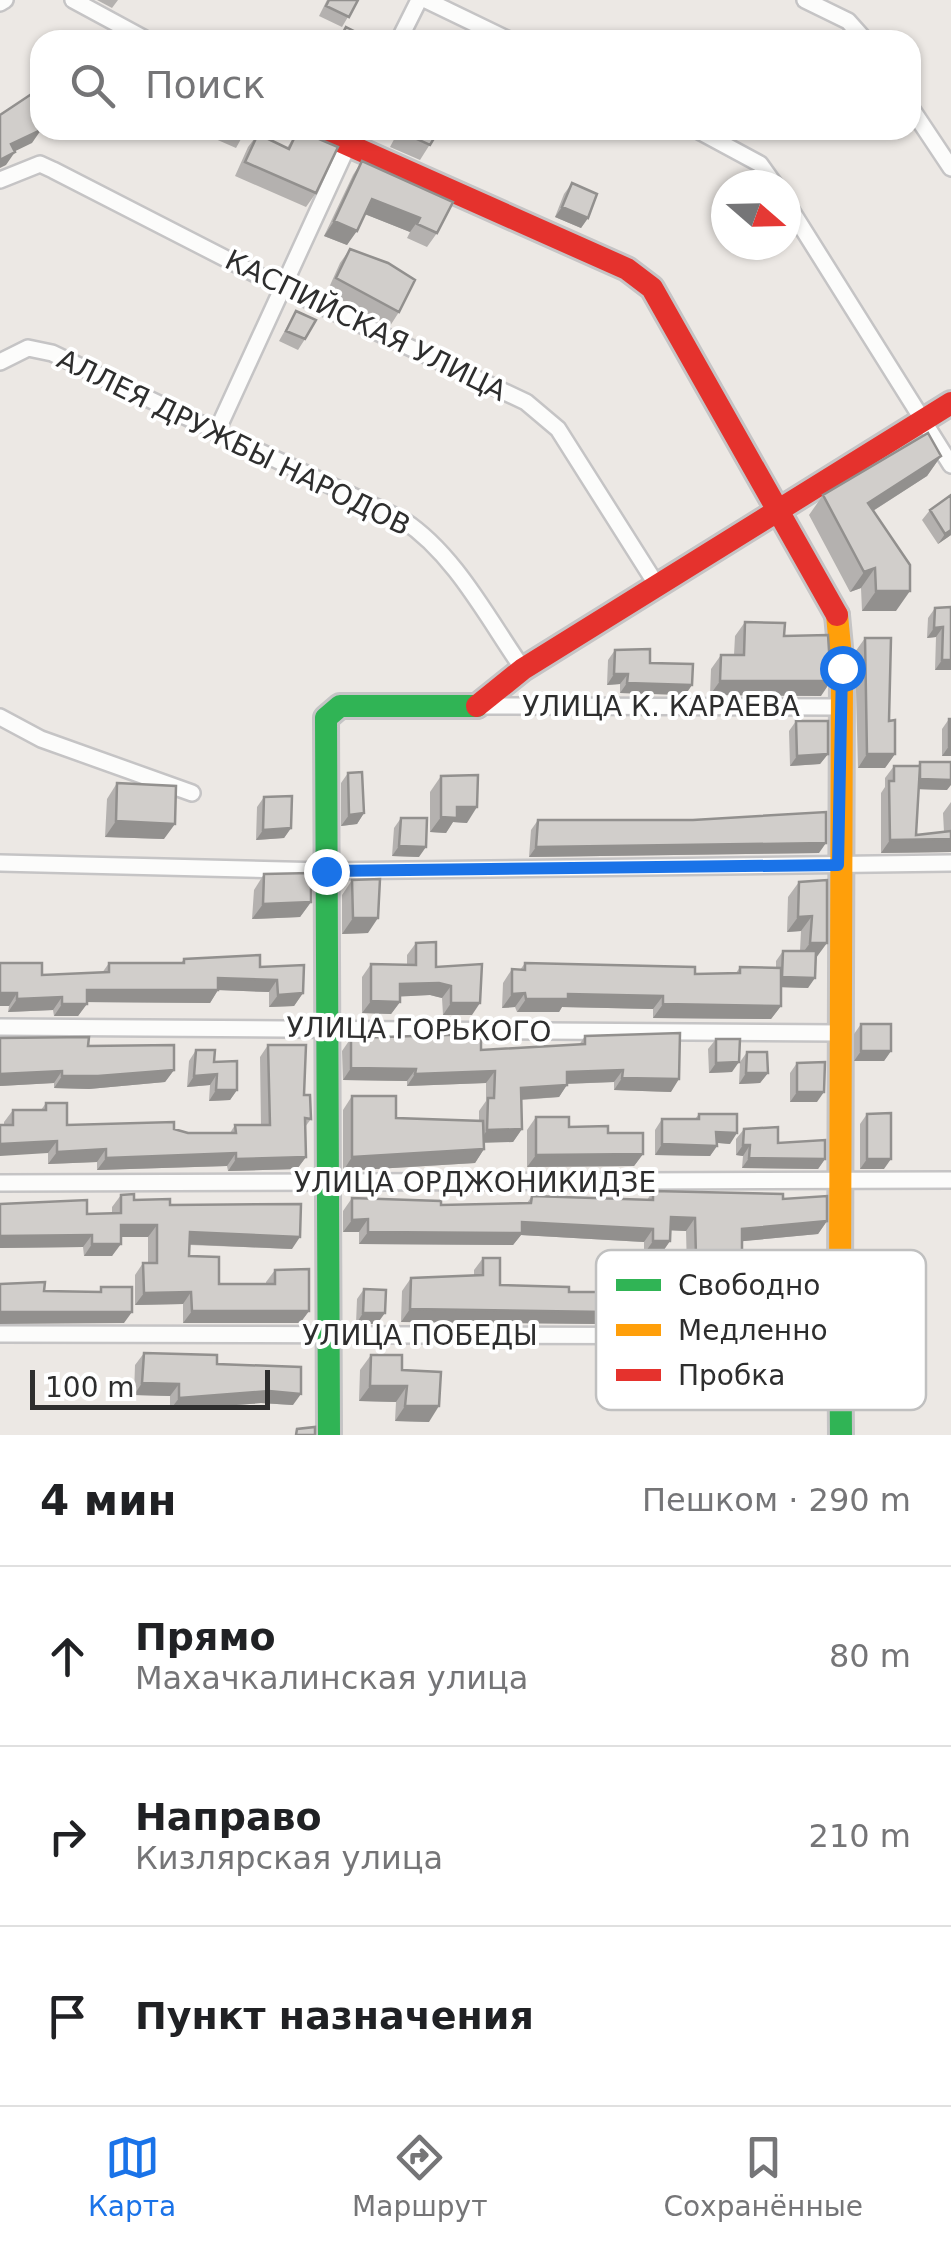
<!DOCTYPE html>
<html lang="ru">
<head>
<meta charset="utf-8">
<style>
  :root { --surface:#fff; --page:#f6f6f6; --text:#202124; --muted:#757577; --line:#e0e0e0; --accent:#1a73e8 }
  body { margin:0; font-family:"DejaVu Sans",sans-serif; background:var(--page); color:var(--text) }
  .compass { position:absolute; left:711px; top:170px; width:90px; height:90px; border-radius:50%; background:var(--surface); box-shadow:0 2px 8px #0004; rotate:110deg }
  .scale { position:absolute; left:30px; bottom:25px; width:240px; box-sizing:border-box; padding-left:10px; border:5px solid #2e2e2e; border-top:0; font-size:28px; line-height:35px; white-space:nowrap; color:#2e2e2e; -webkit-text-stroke:8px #fff; paint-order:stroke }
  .stop { position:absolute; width:30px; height:30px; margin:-22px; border:8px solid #1a73e8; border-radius:50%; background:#fff }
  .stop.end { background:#1a73e8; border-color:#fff; box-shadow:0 2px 10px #0008 }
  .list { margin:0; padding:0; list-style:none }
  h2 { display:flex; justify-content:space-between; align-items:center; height:130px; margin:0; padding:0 40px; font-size:42px }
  h2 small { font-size:32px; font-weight:400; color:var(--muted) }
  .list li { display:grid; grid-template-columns:65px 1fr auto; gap:30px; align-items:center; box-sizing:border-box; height:180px; padding:0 40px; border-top:2px solid var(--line) }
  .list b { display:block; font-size:38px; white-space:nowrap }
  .list p { margin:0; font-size:32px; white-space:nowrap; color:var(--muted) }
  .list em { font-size:32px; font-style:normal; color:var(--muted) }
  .icon { flex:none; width:55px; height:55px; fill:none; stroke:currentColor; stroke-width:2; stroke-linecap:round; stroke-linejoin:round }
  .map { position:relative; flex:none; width:951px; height:1435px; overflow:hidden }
  .search { position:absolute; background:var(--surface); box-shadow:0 2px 8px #0004; left:30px; right:30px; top:30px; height:110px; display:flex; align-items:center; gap:25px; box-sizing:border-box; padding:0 35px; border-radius:30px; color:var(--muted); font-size:38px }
  .sheet { height:670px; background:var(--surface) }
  nav { display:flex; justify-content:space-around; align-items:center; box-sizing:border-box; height:140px; border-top:2px solid var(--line); background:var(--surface); font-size:28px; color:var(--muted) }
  nav a { display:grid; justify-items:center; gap:5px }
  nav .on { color:var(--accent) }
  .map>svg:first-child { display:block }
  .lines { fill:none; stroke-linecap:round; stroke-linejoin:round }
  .street-casing { stroke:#c5c4c5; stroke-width:20 }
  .fast-casing { stroke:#c5c4c5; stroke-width:28 }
  .slow-casing { stroke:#c5c4c5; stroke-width:28 }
  .jam-casing { stroke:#c5c4c5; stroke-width:28 }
  .street { stroke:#fcfcfb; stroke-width:15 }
  .fast { stroke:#30b455; stroke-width:22 }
  .slow { stroke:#ff9f0a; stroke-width:22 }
  .jam { stroke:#e5322d; stroke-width:22 }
  .wall { fill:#b4b1af }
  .shaded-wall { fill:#92908e }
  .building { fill:#d1cecb; stroke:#92908e; stroke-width:2.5 }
  .route { stroke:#1a73e8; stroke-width:12 }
  .labels { text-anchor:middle; stroke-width:8; stroke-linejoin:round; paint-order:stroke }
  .street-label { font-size:28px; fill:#2e2e2e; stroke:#fff }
  .key { fill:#fff; stroke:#c0c0c0; stroke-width:2.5 }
  .key-label { font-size:28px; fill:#2e2e2e }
</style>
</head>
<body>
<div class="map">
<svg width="951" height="1435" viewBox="0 0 951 1435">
  <rect width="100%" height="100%" fill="#ece8e4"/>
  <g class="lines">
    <g class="street-casing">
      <path id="street" d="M73,0L147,40
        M426,0L509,40
        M805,0L848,21L865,40
        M0,3L5,0
        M399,40L419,0
        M911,108L951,168
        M697,130L760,164L775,185
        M0,180L40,164L53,170L283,288L526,402L558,429L658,587
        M786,202L951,465
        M0,362L28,348L52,353L403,520C455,554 488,619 523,669
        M216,433L355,130
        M481,706L840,707
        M0,717L41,739L192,793
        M0,863L326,871L951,863
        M0,1027L839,1033
        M0,1183L951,1180
        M0,1334L840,1336"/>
    </g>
    <g class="fast-casing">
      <path id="fast" d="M840,1296L841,1435
        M329,1435L326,718L340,706H477"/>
    </g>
    <g class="slow-casing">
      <path id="slow" d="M837,615L842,668L840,1296"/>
    </g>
    <g class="jam-casing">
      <path id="jam" d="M315,130L627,269L652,288L837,615
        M477,706L523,669L951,403"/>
    </g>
    <use href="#street" class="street"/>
    <use href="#fast" class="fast"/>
    <use href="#slow" class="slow"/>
    <use href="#jam" class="jam"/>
  </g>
  <path class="wall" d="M97,0H118L112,8Z
    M327,0H358L342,27L319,16Z
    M206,130H246L236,148L204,134Z
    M298,130L316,193L306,207L235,176L248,147L258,134L287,148Z
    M399,130H439L420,160L390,147Z
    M507,130H533L526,139Z
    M362,161L437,233L427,247L407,238L410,232L365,214L347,245L324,236L353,175Z
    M572,183L588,218L581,228L555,217L564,194Z
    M350,249L399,312L390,326L327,292L340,263Z
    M296,311L305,339L298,350L279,341Z
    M941,456L927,476L873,511L896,611H862L861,588L850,592L809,515L823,495Z
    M951,495V535L938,544L922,520L930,510Z
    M951,607V670H935L936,637L927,638L928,618L935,608Z
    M745,622L784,636L821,696L710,695L711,669L721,655H734L735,636Z
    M865,638L889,721L895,754L885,768H858L855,652Z
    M615,650L692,685L685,695L620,693V684L607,685L608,660Z
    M949,719L951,756H942V729Z
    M796,721L828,754L820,764L790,766L789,731Z
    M920,762L947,790L919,789L916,835L944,832L943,813L951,802V852L881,853V793L885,787V778L894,766H918Z
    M348,773L364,813L357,824L341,826V783Z
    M441,776L467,823L453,822L446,833L430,832V792Z
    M117,783L164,839L105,837L107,799Z
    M264,797L291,828L284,838L256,840L257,807Z
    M401,818L419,857L392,856L394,828Z
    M538,820L819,853L529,857L531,830Z
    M264,874L311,902L300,917L252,919L254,890Z
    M352,880L368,933L342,934V895Z
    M827,880L816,958L808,988L781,987V1006L771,1019L653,1018V1009L562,1007L559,1012H517L515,1007L502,1008L503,983L512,969L520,970L525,963L695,974L736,973L740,967L776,968V961L783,951H800L801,931L787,932L788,897L799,882Z
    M416,943L436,967L472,1015H443L442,998L430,995L400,996V1002L391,1014L362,1013V977L371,964L407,965V955Z
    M184,959L260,967L303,993L294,1006L269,1007V992L218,990L210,1003L87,1002L78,1016H54L53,1010L8,1012L9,1006H0L42,975L102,973L109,963H181Z
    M861,1024L891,1051L884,1061H854V1034Z
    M585,1036L671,1092L614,1090V1082L567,1084L559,1097L522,1100V1129L513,1142H484V1149L475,1163L343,1171V1110L352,1096L396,1118L479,1121V1111L486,1101V1083L407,1086V1081L343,1080L342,1051L351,1038L481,1050L579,1045Z
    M716,1039L732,1072L709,1073L708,1049Z
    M268,1045L304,1095L311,1119L305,1127L306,1157L297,1169L228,1171L227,1166L97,1170V1162L48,1164V1153L4,1125V1122L13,1110H41L46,1103L67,1125L174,1129L188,1133H230L235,1125H261L260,1057Z
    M88,1046L174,1070L165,1082L89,1089L54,1088V1083L0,1086Z
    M196,1050L214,1062L237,1090L230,1100L209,1101L210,1085L187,1087L189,1061Z
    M747,1052L768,1073L760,1083L739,1084L740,1062Z
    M797,1063L817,1102H790V1073Z
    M699,1114L730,1144L717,1143V1146L710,1156L655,1155V1130L662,1119H695Z
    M867,1114L884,1169H860V1124Z
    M536,1117L569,1127L608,1133L643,1154L634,1166L527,1167V1130Z
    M744,1129L778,1143L825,1159L818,1169L742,1168L743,1156L736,1155V1139Z
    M653,1191L783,1199L827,1221L818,1234L742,1241L734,1268L687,1269L686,1231L670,1230V1241L661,1254H644V1242L521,1235L513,1245L359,1244V1232H343V1211L352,1198L441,1205L527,1203L532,1196L647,1200Z
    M121,1195L134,1200L170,1205L292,1249L190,1245L189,1256L219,1284H266V1282L275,1270L309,1311L300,1323H183V1304L135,1305V1275L143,1263H148V1237H121L112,1256H84L83,1247L0,1248V1204L87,1214L112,1213V1207Z
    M483,1258L500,1285L569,1292H610L618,1280L775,1283L784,1271L822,1316L778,1315L772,1324L601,1319L597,1324L401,1322L402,1291L411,1278L474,1276V1270Z
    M364,1289L377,1324H356L357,1299Z
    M144,1353L217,1364L293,1405L261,1403L170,1410V1396L134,1395L135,1365Z
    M371,1355L402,1370L429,1422L395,1421L396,1402L359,1401L360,1370Z"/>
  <path class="shaded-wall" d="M41,130L32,143L1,158L11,144Z
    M15,152L6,165L0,168V160Z
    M372,199L420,218L410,232L362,213Z
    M562,207L588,218L581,228L555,217Z
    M334,221L357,231L347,245L324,236Z
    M941,456L927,476L854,523L868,503Z
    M951,530V535L938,544L945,534Z
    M875,568L861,588L850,592L864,572Z
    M876,591H910L896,611H862Z
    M943,627L936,637L927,638L934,628Z
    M942,660H951V670H935Z
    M614,674H628L620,684L607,685Z
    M720,681H831L821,696L710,695Z
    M627,683L692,685L685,695L620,693Z
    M949,746H951V756H942Z
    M828,754L820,764L790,766L797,756Z
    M867,754H895L885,768H858Z
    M920,779L951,780V785L947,790L913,789Z
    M457,807H477L467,823L453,822L446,833L430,832L441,817Z
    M364,813L357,824L341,826L349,815Z
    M116,821L175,824L164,839L105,837Z
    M291,828L284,838L256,840L263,830Z
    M951,839V852L881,853L890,840Z
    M826,843L819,853L529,857L536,847Z
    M399,846L426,847L419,857L392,856Z
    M311,902L300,917L252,919L263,904Z
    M812,916L801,931L787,932L798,917Z
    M353,918H378L368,933L342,934Z
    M810,943H827L816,958H799Z
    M782,977L815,978L808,988L775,987Z
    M218,978L277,980L269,992L218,990L210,1003L78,1002L87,990Z
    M439,983L451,986L442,998L430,995L392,997L400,984Z
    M0,993H17L9,1006H0Z
    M303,993L294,1006L269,1007L278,995Z
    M525,993L515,1007L502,1008L512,994Z
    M568,994L663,996L653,1009L562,1007L559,1012H517L526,999Z
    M62,997L53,1010L8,1012L17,999Z
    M371,1001L400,1002L391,1014L362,1013Z
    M451,1003H480L472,1015H443Z
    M62,1004H87L78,1016H54Z
    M663,1004L781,1006L771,1019L653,1018Z
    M861,1051H891L884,1061H854Z
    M739,1062L732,1072L709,1073L716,1063Z
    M351,1068L416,1069L407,1081L343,1080Z
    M174,1070L165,1082L89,1089L54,1088L62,1076Z
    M623,1070L614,1082L559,1084L567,1072Z
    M62,1071L54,1083L0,1086V1074Z
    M495,1071L486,1083L407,1086L415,1074Z
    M746,1073H768L760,1083L739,1084Z
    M217,1074L210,1085L187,1087L194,1076Z
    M622,1078L679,1079L671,1092L614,1090Z
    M567,1085L559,1097L513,1100L521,1088Z
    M216,1090H237L230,1100L209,1101Z
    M797,1092H824L817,1102H790Z
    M522,1129L513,1142L479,1143L487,1130Z
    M716,1132L737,1133L730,1144L709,1142Z
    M57,1141L48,1153L0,1156V1144Z
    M662,1144L717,1146L710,1156L655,1155Z
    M743,1145H750L743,1156L736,1155Z
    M106,1149L97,1162L48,1164L57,1152Z
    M484,1149L475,1163L343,1171L352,1157Z
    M236,1153L227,1166L97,1170L106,1158Z
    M643,1154L634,1166L527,1167L536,1155Z
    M306,1157L297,1169L228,1171L236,1159Z
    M749,1158L825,1159L818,1169L742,1168Z
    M867,1159H891L884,1169H860Z
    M671,1217L695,1218L686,1231L662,1230Z
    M368,1219L359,1232H343L352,1220Z
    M827,1221L818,1234L734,1242L742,1229Z
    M522,1222L653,1229L644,1242L521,1235L513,1245L359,1244L368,1232Z
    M121,1225H157L148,1237H113Z
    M190,1232L300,1237L292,1249L181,1244Z
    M92,1235L83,1247L0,1248V1236Z
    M653,1241H670L661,1254H644Z
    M92,1244H121L112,1256H84Z
    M742,1255L734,1268L687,1269L696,1256Z
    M191,1292L183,1304L135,1305L144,1293Z
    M780,1302L830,1303L822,1316L778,1315L772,1324L601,1319L597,1324L401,1322L410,1309Z
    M192,1311H309L300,1323H183Z
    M0,1312H132L124,1323L0,1324Z
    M363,1313H385L377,1324H356Z
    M142,1383L179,1384L170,1396L134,1395Z
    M370,1386H407L396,1402L359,1401Z
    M269,1391L301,1394L293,1405L261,1403L170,1410L179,1398Z
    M405,1406H439L429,1422L395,1421Z"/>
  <path class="building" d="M329,0H358L349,17L326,6Z
    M346,27L372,40H339Z
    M33,93L40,108V119L34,121L41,130L11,144L15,152L0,160V115Z
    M224,130H246L243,138Z
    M298,130L338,147L316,193L245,162L258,134L289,149Z
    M402,130H439L430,145L401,132Z
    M362,161L453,202L437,233L417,224L420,218L372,199L357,231L334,221Z
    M572,183L597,194L588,218L562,207Z
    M350,249L388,263L415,280L399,312L336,278Z
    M296,311L316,320L305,339L286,331Z
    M928,433L941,456L868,503L910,565V591H876L875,568L864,572L823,495Z
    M951,495V530L945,534L930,510Z
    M951,607V660H942L943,627L934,628L935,608Z
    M745,622L785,623L784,636L828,635L831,681H720L721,655H744Z
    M865,638H891L889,721L895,720V754H867Z
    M650,649V663L693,664L692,685L627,683L628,674H614L615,650Z
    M949,719H951V746H949Z
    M796,721H828V754L797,756Z
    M920,762H951V780L920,779Z
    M894,766H920L916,835L951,831V839L890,840L889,781H894Z
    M362,772L364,813L349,815L348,773Z
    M478,775L477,807H457V818L441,817V776Z
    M117,783L176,786L175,824L116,821Z
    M292,796L291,828L263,830L264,797Z
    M826,812V843L536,847L538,820H693Z
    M401,818H427L426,847L399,846Z
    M311,873V902L263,904L264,874Z
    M380,879L378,918H353L352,880Z
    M827,880V943H810L812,916L798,917L799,882Z
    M436,942V967L482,964L480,1003H451V986L439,983L400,984V1002L371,1001V964L416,965V943Z
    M783,951H816L815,978L782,977Z
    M260,955V967L304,965L303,993L278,995L277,980L218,978V990H87V1004H62V997L17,999V993H0V963H42V975L109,972V963H184V959Z
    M525,963L695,967V974L740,973V967L781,968V1006L663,1004V996L568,994V999H526L525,993L512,994V969L525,970Z
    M861,1024H891V1051H861Z
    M680,1033L679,1079L622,1078L623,1070L567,1072V1085L521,1088L522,1129L487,1130L488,1098H494L495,1071L415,1074L416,1069L351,1068V1038L481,1034V1050L585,1044V1036Z
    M89,1037L88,1046L174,1045V1070L98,1076H62V1071L0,1074V1038Z
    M716,1039H740L739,1062L716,1063Z
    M268,1045H306L304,1095H310L311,1119L305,1118L306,1157L236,1159V1153L106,1158V1149L57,1152V1141L0,1144V1125H13V1110H46V1103H67V1125L174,1122V1129L188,1133H236L235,1125H270Z
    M196,1050H215L214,1062L237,1061V1090H216L217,1074L194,1076Z
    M747,1052H767L768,1073H746Z
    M825,1062L824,1092H797V1063Z
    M352,1096H396V1118L483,1121L484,1149L352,1157Z
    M891,1113V1159H867V1114Z
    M699,1114H737V1133L716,1132L717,1146L662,1144V1119H699Z
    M536,1117H569V1127L608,1126V1133H643V1154L536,1155Z
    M778,1127V1143L825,1140V1159L749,1158L750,1145H743L744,1129Z
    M653,1191L783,1194V1199L827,1196V1221L742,1229V1255L696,1256L695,1218L671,1217L670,1241H653V1229L522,1222V1233L368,1232V1219L352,1220V1198L441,1201V1205L531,1203L532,1196L653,1200Z
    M134,1194V1200L170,1199V1205L301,1204L300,1237L190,1232L189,1256L219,1257V1284H275V1270L309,1269V1311H192L191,1292L144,1293L143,1263H157V1225H121V1244H92V1235L0,1236V1240V1204L87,1200V1214L121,1213V1195Z
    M483,1258H500V1285L569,1287V1292H618V1280L783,1283L784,1271L830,1272V1303L780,1302V1311L606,1306V1312L410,1309L411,1278L483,1275Z
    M45,1282L44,1291L101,1292V1287H132V1312H0V1284Z
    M364,1289L386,1290L385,1313H363Z
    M144,1353L217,1355V1364L301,1367V1394L269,1391L179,1398V1384L142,1383Z
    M371,1355H402V1370L441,1372L439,1406H405L407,1386H370Z
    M315,1427V1435H296L297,1429Z"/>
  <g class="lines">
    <path class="route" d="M326,871L838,865L842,668"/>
  </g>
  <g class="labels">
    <g class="street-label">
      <text transform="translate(366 325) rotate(26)" y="10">КАСПИЙСКАЯ УЛИЦА</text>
      <text transform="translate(234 442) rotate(26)" y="10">АЛЛЕЯ ДРУЖБЫ НАРОДОВ</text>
      <text x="661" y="716">УЛИЦА К. КАРАЕВА</text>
      <text transform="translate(419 1029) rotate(1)" y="10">УЛИЦА ГОРЬКОГО</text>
      <text x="475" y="1192">УЛИЦА ОРДЖОНИКИДЗЕ</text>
      <text x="420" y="1345">УЛИЦА ПОБЕДЫ</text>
    </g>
  </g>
  <rect x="596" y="1250" width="330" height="160" rx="15" class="key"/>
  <rect x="616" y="1279" width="45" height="12" fill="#30b455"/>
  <rect x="616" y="1324" width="45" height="12" fill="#ff9f0a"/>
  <rect x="616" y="1369" width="45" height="12" fill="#e5322d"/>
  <g class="key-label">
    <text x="678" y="1295">Свободно</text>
    <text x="678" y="1340">Медленно</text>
    <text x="678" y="1385">Пробка</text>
  </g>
</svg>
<svg class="compass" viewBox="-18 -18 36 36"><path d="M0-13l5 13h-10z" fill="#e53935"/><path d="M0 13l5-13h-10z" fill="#757577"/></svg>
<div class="scale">100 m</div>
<div class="stop" style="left:842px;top:668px"></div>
<div class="stop end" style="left:326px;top:871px"></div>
<div class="search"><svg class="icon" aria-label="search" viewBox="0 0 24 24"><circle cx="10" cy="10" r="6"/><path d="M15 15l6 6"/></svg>Поиск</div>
</div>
<section class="sheet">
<h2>4 мин<small>Пешком · 290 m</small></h2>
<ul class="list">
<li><svg class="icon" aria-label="ahead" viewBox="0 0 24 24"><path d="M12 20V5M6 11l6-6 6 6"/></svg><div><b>Прямо</b><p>Махачкалинская улица</p></div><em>80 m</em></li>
<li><svg class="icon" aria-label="right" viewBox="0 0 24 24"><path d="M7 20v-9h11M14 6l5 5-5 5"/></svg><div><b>Направо</b><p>Кизлярская улица</p></div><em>210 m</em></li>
<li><svg class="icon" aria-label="arrive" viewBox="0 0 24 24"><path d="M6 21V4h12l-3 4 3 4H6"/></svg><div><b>Пункт назначения</b></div></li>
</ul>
</section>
<nav>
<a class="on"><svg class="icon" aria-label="map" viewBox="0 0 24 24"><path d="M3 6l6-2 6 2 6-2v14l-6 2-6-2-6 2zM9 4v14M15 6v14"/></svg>Карта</a>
<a><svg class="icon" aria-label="directions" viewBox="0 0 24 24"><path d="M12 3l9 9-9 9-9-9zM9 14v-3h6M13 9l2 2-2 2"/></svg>Маршрут</a>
<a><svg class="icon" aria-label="saved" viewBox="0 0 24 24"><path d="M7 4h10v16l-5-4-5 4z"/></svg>Сохранённые</a>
</nav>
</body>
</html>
